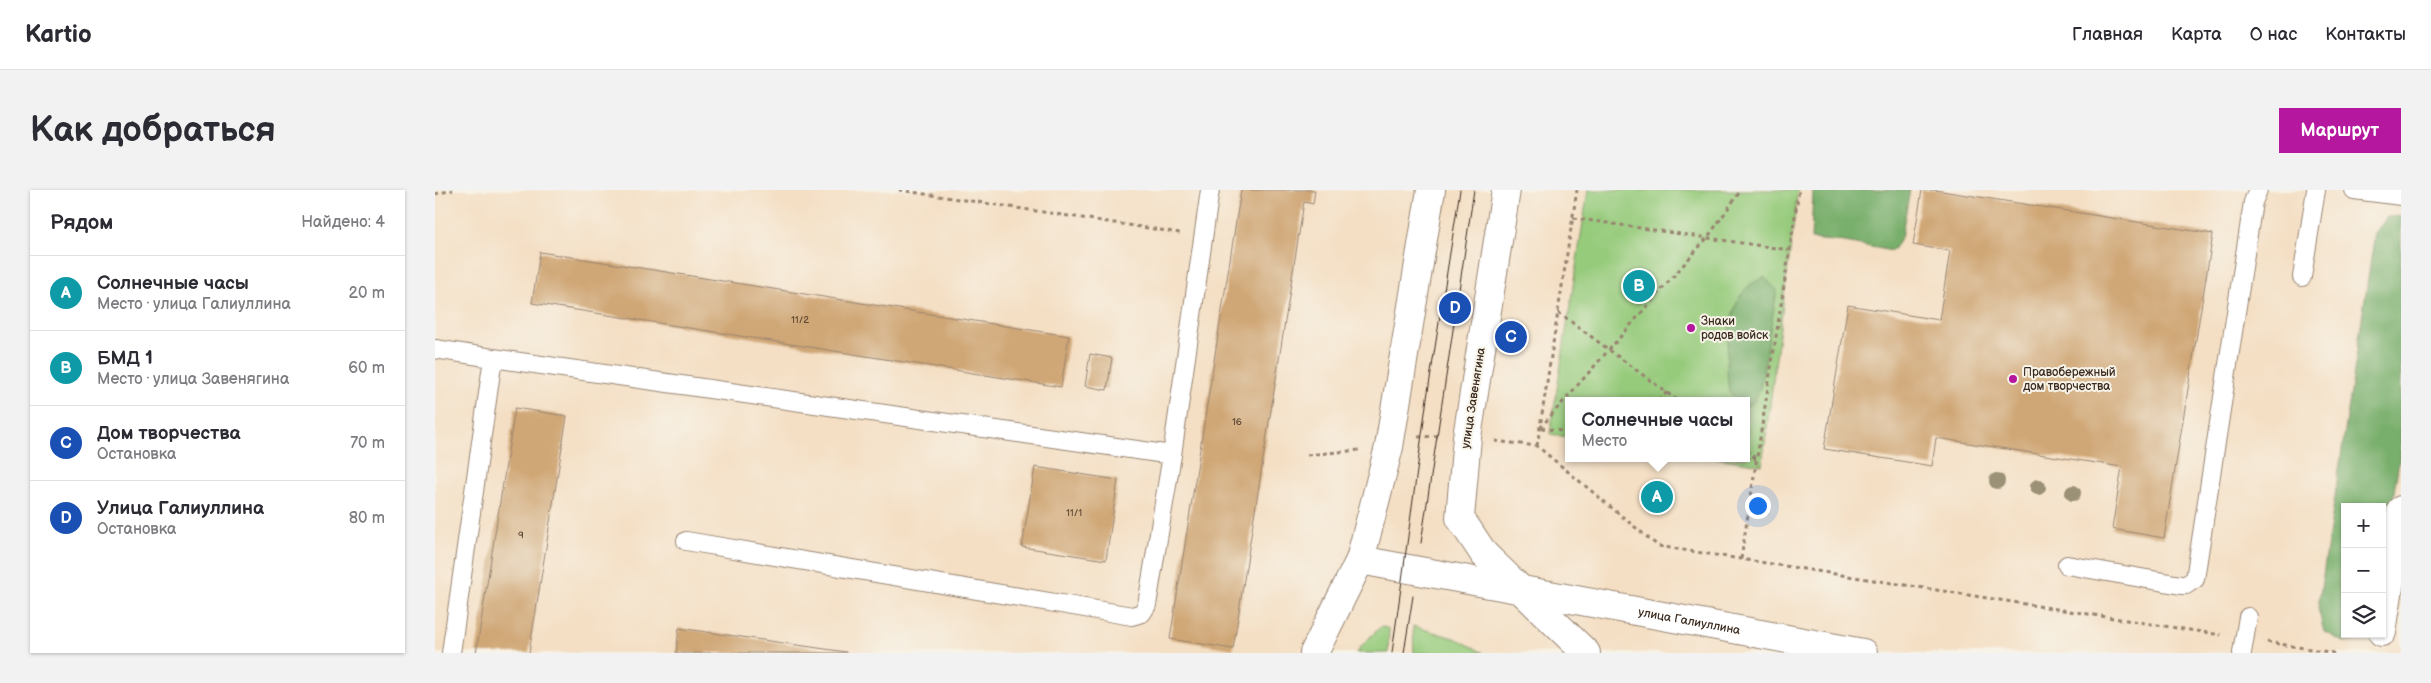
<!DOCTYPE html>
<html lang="ru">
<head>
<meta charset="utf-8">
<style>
  :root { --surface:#fff; --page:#f2f2f3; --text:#2b2b33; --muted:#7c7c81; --line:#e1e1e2; --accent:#b5179e }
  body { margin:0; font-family:"Balsamiq Sans",sans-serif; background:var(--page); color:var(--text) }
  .controls { position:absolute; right:15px; bottom:15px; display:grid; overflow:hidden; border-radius:0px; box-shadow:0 1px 4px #0004 }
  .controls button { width:45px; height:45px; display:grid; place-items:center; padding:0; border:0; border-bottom:1px solid var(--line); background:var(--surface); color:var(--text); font:25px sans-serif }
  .you { position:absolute; left:1322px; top:315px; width:18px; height:18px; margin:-12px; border:4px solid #fff; border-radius:50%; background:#1a73e8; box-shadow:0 0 0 8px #1a73e833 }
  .badge { display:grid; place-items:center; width:32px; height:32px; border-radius:50%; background:var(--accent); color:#fff; font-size:16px; font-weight:700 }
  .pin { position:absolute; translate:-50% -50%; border:2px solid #fff; box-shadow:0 1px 5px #0006 }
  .popup { position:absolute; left:1130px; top:207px; width:185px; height:65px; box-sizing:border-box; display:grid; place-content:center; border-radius:0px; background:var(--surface); filter:drop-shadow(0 1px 4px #0005); font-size:16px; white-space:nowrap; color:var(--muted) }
  .popup b { font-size:19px; color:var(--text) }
  .popup::after { content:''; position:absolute; left:50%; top:100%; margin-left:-10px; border:10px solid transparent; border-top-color:var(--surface) }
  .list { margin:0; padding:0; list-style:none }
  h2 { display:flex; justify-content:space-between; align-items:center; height:65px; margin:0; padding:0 20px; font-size:21px }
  h2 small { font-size:16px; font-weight:400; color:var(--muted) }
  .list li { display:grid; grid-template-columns:32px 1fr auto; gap:15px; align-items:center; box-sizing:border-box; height:75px; padding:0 20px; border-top:1px solid var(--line) }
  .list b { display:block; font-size:19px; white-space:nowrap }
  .list p { margin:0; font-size:16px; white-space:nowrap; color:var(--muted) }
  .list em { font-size:16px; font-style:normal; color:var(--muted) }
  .icon { flex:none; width:28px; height:28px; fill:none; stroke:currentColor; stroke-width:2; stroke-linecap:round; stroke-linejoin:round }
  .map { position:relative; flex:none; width:1966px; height:463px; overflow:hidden; border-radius:0px }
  header { display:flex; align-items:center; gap:30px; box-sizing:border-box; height:70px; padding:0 25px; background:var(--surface); border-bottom:1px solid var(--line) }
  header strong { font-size:24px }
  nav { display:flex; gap:28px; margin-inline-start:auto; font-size:18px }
  .intro { display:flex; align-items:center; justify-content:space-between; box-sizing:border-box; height:120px; padding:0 30px }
  h1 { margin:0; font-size:35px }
  .button { padding:12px 22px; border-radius:0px; background:var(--accent); color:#fff; font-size:18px; font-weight:700 }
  main { display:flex; gap:30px; padding:0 30px }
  aside { flex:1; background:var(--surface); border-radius:0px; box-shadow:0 1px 4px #0004 }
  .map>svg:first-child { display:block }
  .green { fill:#96cb7c; stroke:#687a4d }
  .forest { fill:#78af6c; stroke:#5a6c45 }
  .building { fill:#cfa674 }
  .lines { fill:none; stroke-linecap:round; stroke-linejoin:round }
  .lane-casing { stroke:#988471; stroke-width:20 }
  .street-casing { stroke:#988471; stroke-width:30 }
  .primary-casing { stroke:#988471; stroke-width:30 }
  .path { stroke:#988471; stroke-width:3; stroke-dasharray:4 4; stroke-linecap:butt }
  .lane { stroke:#fff; stroke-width:18 }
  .street { stroke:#fff; stroke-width:28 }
  .primary { stroke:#fff; stroke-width:28 }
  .tram { stroke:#3b2a1e; stroke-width:1 }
  .tree { fill:#9b9176 }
  .poi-dot { fill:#b5179e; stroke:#f7f3e8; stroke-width:2 }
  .labels { text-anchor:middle; stroke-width:4; stroke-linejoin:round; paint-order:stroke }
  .number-label { font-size:10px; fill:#604934 }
  .poi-label { font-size:12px; fill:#3b2a1e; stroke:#f7f3e8; text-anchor:start }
  .street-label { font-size:12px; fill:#3b2a1e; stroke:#f7f3e8 }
</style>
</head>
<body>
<header>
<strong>Kartio</strong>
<nav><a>Главная</a><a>Карта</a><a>О нас</a><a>Контакты</a></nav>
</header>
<div class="intro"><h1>Как добраться</h1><a class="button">Маршрут</a></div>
<main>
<aside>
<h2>Рядом<small>Найдено: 4</small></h2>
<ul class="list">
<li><span class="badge" style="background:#0f9aa8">A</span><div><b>Солнечные часы</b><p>Место · улица Галиуллина</p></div><em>20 m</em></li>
<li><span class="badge" style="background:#0f9aa8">B</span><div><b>БМД 1</b><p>Место · улица Завенягина</p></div><em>60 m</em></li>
<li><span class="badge" style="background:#1a4fb4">C</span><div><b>Дом творчества</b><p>Остановка</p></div><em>70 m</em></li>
<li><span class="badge" style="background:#1a4fb4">D</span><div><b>Улица Галиуллина</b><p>Остановка</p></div><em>80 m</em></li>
</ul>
</aside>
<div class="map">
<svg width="1966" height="463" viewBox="0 0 1966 463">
  <rect width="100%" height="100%" fill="#f7f3e8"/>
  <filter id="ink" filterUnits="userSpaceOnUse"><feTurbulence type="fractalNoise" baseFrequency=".02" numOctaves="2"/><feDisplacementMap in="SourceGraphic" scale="10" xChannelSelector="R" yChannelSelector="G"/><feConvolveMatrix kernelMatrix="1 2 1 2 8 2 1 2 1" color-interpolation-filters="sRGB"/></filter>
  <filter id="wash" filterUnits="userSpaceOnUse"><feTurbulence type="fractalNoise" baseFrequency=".0096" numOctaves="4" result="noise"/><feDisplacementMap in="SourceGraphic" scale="20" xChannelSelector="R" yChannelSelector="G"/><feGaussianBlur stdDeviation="1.12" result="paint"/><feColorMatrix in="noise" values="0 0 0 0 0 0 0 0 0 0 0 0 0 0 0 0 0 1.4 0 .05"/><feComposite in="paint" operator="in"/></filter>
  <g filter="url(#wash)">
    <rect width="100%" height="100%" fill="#f4dfc4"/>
    <path class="green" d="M1153,0H1363L1327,275L1281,268H1311V211H1133V247L1115,244Z
      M946,436L954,439L953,463H922L926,456Z
      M978,436L1022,449L1049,463H979Z"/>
    <path class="forest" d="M1378,0H1475L1466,48L1457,61L1410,52L1376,49Z
      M1966,26V259L1947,375V317H1910V444H1932L1929,449L1909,452L1889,442L1883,418L1940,43L1952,27Z
      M1329,87L1342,100L1325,199L1319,212L1311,216V211H1303L1294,202C1290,173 1290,115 1315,95C1319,92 1324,90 1329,87Z"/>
    <g id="blocks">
      <path class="building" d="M806,0H880L878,14L869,12L798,459L735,449Z
        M1487,0H1500L1778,44L1729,348L1677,339L1687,277L1501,248L1497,276L1389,259L1413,115L1504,130L1515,61L1478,55Z
        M105,62L634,146L626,197L97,113Z
        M655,164L677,168L672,200L650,196Z
        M80,218L132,226L94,463H41Z
        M600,277L683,290L671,370L587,357Z
        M244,438L411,462V463H241Z"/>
    </g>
  </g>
  <g filter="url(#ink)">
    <use href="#blocks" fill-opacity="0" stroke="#988471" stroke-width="1"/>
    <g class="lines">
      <g class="lane-casing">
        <path id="lane" d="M1919,0L1966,6
          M1867,87L1881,0
          M0,159L58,168L16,463
          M58,168L737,265
          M251,351L697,426L707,423L712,415L737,265L775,0
          M1632,375L1746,395H1751L1760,389L1818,12L1823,0
          M1807,463L1813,427"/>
      </g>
      <g class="street-casing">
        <path id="street" d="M1947,442L1966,320"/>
      </g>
      <g class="primary-casing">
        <g id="primary">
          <path d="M1071,0L1032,247L1025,328L1049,364L1151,463"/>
          <path id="s1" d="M925,370L1428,463"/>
          <path d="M879,463L925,370L954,257L996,0"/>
        </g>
      </g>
      <path class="path" d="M464,0L745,43
        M0,4L18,0
        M1138,28L1354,60
        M1123,122L1243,211
        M1224,211L1232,202
        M1105,238L1273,47L1306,0
        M1106,238L1133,242
        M983,247L1004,246
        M1060,251L1102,256L1223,356L1786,445
        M1102,256L1142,0
        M1311,261L1322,269
        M872,265L924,260
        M1311,268L1321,269
        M1306,369L1364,0
        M1832,452L1900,463"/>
      <use href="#lane" class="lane"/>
      <use href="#street" class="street"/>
      <use href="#primary" class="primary"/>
      <path class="tram" d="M986,353L1039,0
        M957,463L992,208L1025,0
        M969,463L978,406"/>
    </g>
    <g class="tree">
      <circle cx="1562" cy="291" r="8"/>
      <circle cx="1603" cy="297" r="8"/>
      <circle cx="1638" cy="303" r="8"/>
    </g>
  </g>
  <g class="poi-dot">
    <circle cx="1256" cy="138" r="5"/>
    <circle cx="1578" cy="189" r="5"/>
  </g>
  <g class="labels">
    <g class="number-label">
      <text x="365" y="133">11/2</text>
      <text x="802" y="235">16</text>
      <text x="639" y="326">11/1</text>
      <text x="86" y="348">9</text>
    </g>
    <g class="poi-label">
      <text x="1266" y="135">Знаки<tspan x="1266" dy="14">родов войск</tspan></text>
      <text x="1588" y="186">Правобережный<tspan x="1588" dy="14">дом творчества</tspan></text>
    </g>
    <g class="street-label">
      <text transform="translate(1038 208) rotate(-81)" y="4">улица Завенягина</text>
      <text dy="4" stroke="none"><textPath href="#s1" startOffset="335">улица Галиуллина</textPath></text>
    </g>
  </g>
</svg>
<div class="controls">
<button>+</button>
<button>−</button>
<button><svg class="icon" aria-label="layers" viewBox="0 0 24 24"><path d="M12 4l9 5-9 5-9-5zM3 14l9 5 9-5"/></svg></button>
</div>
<div class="you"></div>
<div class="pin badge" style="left:1222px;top:307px;background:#0f9aa8">A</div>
<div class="popup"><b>Солнечные часы</b>Место</div>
<div class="pin badge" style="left:1204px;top:96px;background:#0f9aa8">B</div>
<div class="pin badge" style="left:1076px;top:147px;background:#1a4fb4">C</div>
<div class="pin badge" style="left:1020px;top:118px;background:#1a4fb4">D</div>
</div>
</main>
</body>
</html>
